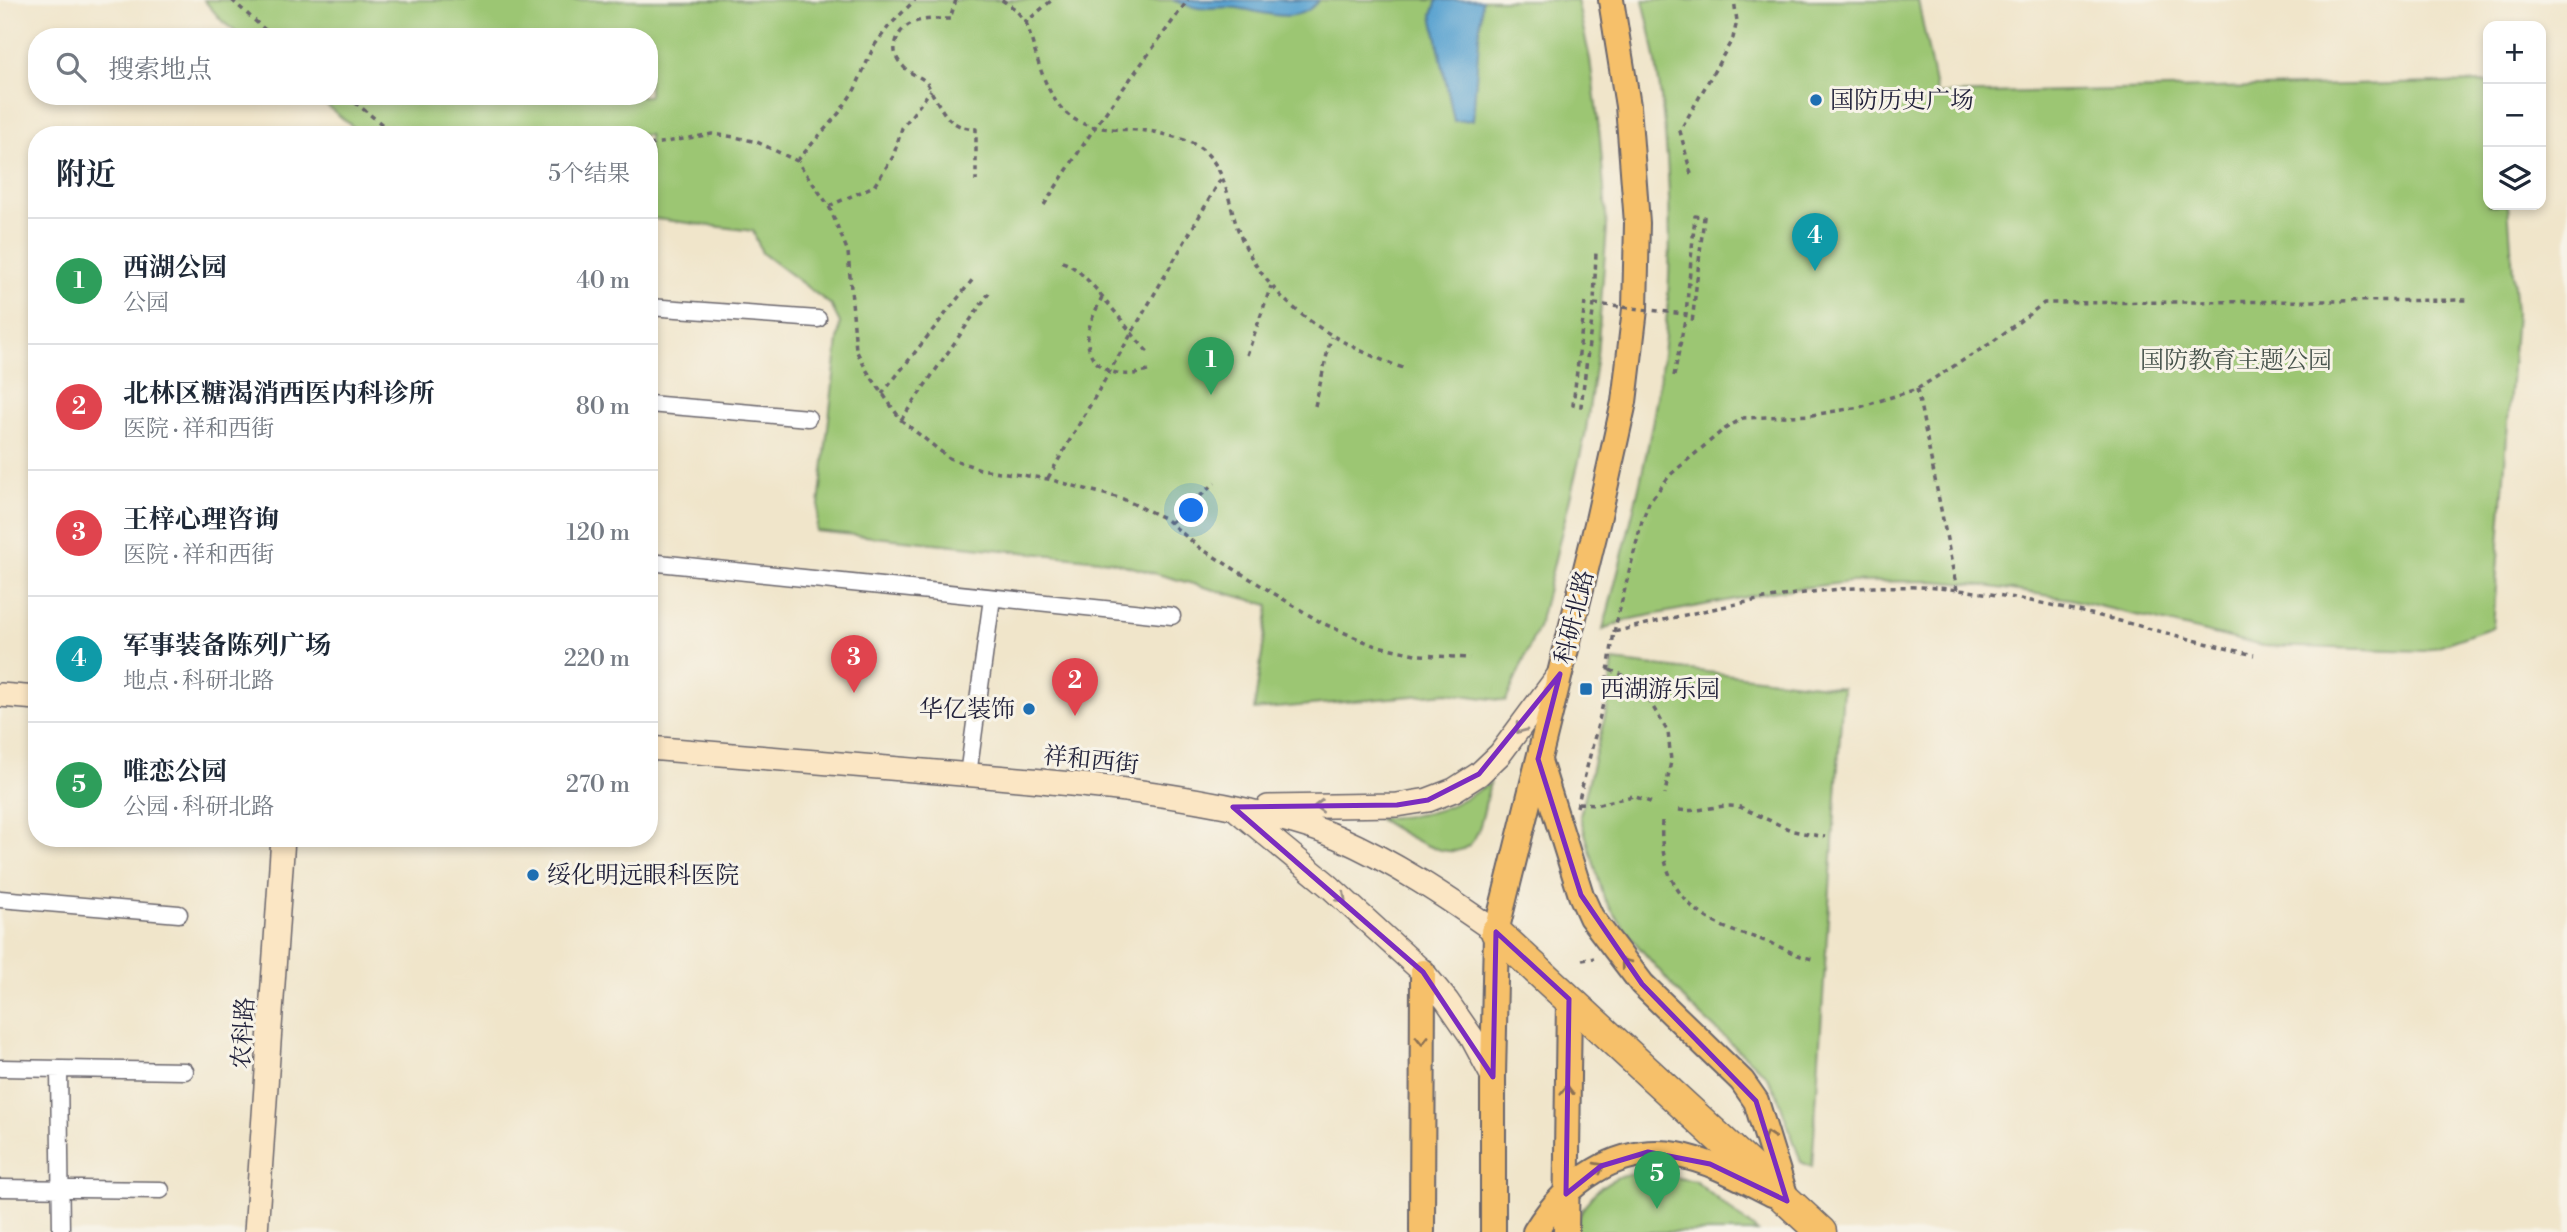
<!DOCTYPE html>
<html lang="zh">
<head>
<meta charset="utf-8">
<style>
  :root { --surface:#fff; --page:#f2f2f3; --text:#1f2937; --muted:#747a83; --line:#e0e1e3; --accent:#2563eb }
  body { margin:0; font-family:"Libre Bodoni","Noto Serif SC",serif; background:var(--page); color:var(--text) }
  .controls { position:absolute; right:21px; top:21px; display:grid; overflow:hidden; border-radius:14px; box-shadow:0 4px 10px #0003 }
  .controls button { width:63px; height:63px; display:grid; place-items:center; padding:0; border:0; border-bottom:2px solid var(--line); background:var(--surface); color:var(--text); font:35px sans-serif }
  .you { position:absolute; left:1192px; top:511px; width:24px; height:24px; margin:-18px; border:5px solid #fff; border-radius:50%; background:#1a73e8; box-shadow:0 0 0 10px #1a73e833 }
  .badge { display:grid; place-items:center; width:46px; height:46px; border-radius:50%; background:var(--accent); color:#fff; font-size:23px; font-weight:700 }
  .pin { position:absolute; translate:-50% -58px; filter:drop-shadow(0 2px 4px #0008) }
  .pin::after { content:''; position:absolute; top:37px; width:24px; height:21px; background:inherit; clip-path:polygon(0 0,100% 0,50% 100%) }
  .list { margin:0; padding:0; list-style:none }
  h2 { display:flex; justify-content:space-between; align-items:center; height:91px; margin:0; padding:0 28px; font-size:30px }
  h2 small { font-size:23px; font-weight:400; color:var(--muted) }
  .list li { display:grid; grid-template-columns:46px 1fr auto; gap:21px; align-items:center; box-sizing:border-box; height:126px; padding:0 28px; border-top:2px solid var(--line) }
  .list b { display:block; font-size:26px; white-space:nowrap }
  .list p { margin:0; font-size:23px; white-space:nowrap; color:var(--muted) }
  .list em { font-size:23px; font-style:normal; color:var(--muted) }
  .icon { flex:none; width:38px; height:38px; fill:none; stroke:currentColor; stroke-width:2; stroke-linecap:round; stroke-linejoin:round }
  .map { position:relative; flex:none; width:2567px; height:1232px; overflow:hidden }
  .search { position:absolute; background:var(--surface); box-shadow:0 4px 10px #0003; left:28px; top:28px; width:630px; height:77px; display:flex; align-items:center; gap:18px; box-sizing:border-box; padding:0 24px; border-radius:28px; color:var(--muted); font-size:26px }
  .panel { position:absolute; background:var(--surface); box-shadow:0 4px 10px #0003; left:28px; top:126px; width:630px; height:721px; border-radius:28px }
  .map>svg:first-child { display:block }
  .green { fill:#9cc673; stroke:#5f7457; stroke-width:2 }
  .water { fill:#59a2d0; stroke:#3e6286; stroke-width:2 }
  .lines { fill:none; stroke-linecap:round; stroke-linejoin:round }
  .street-casing { stroke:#6a666d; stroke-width:19 }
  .secondary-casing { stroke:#6a666d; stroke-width:26 }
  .primary-casing { stroke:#6a666d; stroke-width:28 }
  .highway-casing { stroke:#6a666d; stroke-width:33 }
  .path { stroke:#6a666d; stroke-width:3.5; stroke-dasharray:5 5; stroke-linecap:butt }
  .street { stroke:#fff; stroke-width:16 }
  .secondary { stroke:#fbe6c4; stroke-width:23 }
  .primary { stroke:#f6c06b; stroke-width:24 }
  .highway { stroke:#f6c06b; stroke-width:30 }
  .path-bridge { stroke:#6a666d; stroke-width:3.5; stroke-dasharray:5 5; stroke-linecap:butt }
  .oneway { stroke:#998e86 }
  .oneway2 { stroke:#8c7153 }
  .marked { fill:none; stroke:#7b2cbf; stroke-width:5; stroke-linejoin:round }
  .poi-dot { fill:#1f6fb2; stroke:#f7f3e8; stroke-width:2.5 }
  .labels { text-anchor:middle; stroke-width:6; stroke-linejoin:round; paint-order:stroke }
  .poi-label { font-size:24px; fill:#22223b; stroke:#f7f3e8; text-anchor:start }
  .park-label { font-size:24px; fill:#47534c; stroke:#f7f3e8 }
  .street-label { font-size:24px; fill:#22223b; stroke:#f7f3e8 }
</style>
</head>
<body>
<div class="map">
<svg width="2567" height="1232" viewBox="0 0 2567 1232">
  <rect width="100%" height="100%" fill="#f7f3e8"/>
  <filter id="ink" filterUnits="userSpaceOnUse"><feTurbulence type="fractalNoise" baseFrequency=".0143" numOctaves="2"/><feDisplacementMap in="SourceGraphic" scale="14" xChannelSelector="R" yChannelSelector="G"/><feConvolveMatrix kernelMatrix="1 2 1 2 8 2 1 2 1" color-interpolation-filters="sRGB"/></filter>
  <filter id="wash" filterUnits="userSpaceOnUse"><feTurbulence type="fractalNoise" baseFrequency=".00686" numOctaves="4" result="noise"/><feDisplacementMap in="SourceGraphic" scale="28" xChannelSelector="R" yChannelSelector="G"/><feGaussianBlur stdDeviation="1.57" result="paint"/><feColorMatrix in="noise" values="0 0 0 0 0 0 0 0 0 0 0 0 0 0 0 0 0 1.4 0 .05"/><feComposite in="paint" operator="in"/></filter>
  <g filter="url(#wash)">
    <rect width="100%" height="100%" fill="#f0e5ca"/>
    <path class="green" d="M204,0H1577L1590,59L1600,137L1607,227L1597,355L1585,436L1539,625L1506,701L1447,693L1254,710L1269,605L1110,561L816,531L840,323L831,305L762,253L753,231L649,218V135H363L315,96H649V37H242L222,21Z
      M1643,0H1918L1937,94L2488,82V205H2508L2516,313L2493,627L2424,651L2263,646L2070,599L1979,585L1934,581L1850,582L1777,591L1626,620L1603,630C1625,544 1649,458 1661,370C1677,255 1671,113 1643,0Z
      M1613,661L1843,688L1812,1167L1801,1162L1777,1094L1766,1075L1690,1006L1639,947L1614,914L1604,898L1580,816L1607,708Z
      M1490,783C1485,801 1483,827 1472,842C1451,869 1399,830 1377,818C1427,817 1448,811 1490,783Z
      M1644,1172L1695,1181L1758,1232H1575C1578,1210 1595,1187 1616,1178C1624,1175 1635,1174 1644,1172Z"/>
    <path class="water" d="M1172,0H1319C1299,27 1264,12 1237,8C1224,6 1211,9 1198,8C1190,7 1180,3 1172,0Z
      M1437,0H1482L1473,120L1454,121L1432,15Z"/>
  </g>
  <g filter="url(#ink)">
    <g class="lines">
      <g class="street-casing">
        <path id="street" d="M649,307L818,319
          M649,404L808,418
          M649,562L1172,616
          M968,775L992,598
          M0,899L179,914
          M0,1068L185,1071
          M59,1069L61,1232
          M0,1188L161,1190"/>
      </g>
      <g class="secondary-casing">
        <path id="secondary" d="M0,695L37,698
          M649,748C773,758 896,768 1019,779C1097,786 1174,794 1250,811C1279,818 1309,825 1337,837C1394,862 1445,896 1496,932
          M1268,807L1397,805L1428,800L1454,790L1479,774L1500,754L1558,676
          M1238,811L1328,885L1423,972L1447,1001L1471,1036L1493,1077
          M256,1232L283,838"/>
      </g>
      <g class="primary-casing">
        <path id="primary" d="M1539,761L1581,895L1591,917L1642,984L1742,1081L1756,1101L1787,1201
          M1422,1232L1423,972
          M1493,1232V1077L1496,932L1598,520L1624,402L1635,309L1637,223L1628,106L1611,0
          M1535,1232C1566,1182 1617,1144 1678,1155C1711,1161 1742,1179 1772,1194
          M1566,1232L1569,999"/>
      </g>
      <g class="highway-casing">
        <path id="highway" d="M1496,932L1821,1232"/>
      </g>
      <path class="path" d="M232,0L273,37
        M956,0L950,19C929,19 903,17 896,42C893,52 896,59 903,66C909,74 918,75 925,81C928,84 931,91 933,95C946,116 949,127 976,129V181
        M1002,0L1015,9L1026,22L1052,0
        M1026,22C1039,61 1047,119 1095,127C1116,131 1138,128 1159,133C1174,137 1191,140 1203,150C1226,170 1228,200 1237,227C1264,302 1334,344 1406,369
        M347,96L395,135
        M649,145L712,134L735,137L757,142L797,161L829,206L848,252L856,350L867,371L901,420L949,458L980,469L1048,479L1123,499L1164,518L1200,548L1322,623L1373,645L1420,655L1470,658
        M797,161L839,113L855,89L874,46L889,26L915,0
        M1691,174L1680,131L1733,38L1737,21L1734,0
        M1044,205L1095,127L1188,0
        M829,206L874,186L893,157L902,128L931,90
        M1062,262C1086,267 1127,331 1148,352
        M1102,297C1097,308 1090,321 1088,333C1084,371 1122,381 1150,370
        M1585,302L1573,405L1581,406L1594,304L1596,251
        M1247,355L1271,286
        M1674,376L1686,314L1695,216L1704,217L1692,323
        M1917,389L1957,590
        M882,394L973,279
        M1315,406L1331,337
        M901,420L989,293
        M1048,478L1222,177
        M1170,523L1215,483
        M1614,632L1642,521L1649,503L1670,475L1723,430L1743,418L1812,415L1860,407L1917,389L1991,343L2044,303L2470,300
        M1610,670L1625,676L1641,687L1668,732L1671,761L1665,794
        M1578,803L1599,804L1633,796L1653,803
        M1577,807L1603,704L1614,632C1727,604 1843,577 1959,590C2060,601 2156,632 2254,655
        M1679,810C1700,813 1719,803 1740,807L1793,831L1825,837
        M1662,821C1659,872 1679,907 1726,928C1738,934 1750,935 1762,940C1782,946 1791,955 1813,959
        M1582,960L1594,958"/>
      <use href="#street" class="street"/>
      <use href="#secondary" class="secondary"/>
      <use href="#primary" class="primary"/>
      <use href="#highway" class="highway"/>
      <path class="path-bridge" d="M1594,304L1686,314"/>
    </g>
    <defs><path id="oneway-chevron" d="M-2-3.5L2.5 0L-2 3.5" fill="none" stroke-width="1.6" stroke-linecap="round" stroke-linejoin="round" transform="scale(1.75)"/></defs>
    <g class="oneway">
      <use href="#oneway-chevron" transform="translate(1520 729) rotate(127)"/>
      <use href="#oneway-chevron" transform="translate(1319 806) rotate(179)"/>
      <use href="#oneway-chevron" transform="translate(1342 898) rotate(42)"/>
    </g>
    <g class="oneway2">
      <use href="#oneway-chevron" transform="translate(1625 963) rotate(-128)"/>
      <use href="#oneway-chevron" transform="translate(1422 1040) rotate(90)"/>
      <use href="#oneway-chevron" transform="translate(1567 1090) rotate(-89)"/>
      <use href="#oneway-chevron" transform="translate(1768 1136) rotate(-108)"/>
      <use href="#oneway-chevron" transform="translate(1600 1167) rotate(-28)"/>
    </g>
  </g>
  <path class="marked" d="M1560,674L1538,759L1581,895L1642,984L1756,1101L1787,1201L1710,1164L1648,1152L1601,1166L1566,1194L1569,999L1496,932L1493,1077L1423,972L1233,807L1397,805L1428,800L1479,774Z"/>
  <g class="poi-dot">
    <circle cx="1816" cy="100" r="7"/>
    <rect x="1579" y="682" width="14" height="14" rx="3.5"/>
    <circle cx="1029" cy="709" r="7"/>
    <circle cx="533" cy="875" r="7"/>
  </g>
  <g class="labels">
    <g class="poi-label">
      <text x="1830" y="108">国防历史广场</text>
      <text x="1600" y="697">西湖游乐园</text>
      <text x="1015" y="717" text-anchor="end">华亿装饰</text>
      <text x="547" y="883">绥化明远眼科医院</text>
    </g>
    <g class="park-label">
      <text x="2236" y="368">国防教育主题公园</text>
    </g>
    <g class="street-label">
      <text transform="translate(1574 617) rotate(-76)" y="8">科研北路</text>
      <text transform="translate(1091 760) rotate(6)" y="8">祥和西街</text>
      <text transform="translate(243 1033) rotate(-86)" y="8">农科路</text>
    </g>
  </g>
</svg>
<div class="controls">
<button>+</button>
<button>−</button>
<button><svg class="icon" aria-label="layers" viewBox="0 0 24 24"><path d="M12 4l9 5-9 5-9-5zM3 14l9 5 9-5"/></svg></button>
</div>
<div class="you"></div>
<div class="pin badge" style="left:1211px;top:395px;background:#2e9e5b">1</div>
<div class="pin badge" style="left:1075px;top:716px;background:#e0444e">2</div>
<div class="pin badge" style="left:854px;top:693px;background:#e0444e">3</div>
<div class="pin badge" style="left:1815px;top:271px;background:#0f9aa8">4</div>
<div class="pin badge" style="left:1657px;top:1209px;background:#2e9e5b">5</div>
<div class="search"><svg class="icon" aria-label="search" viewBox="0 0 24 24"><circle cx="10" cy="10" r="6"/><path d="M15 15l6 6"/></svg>搜索地点</div>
<section class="panel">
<h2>附近<small>5个结果</small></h2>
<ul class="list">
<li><span class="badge" style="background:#2e9e5b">1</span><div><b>西湖公园</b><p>公园</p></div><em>40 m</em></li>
<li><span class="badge" style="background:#e0444e">2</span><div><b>北林区糖渴消西医内科诊所</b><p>医院 · 祥和西街</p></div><em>80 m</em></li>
<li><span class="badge" style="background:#e0444e">3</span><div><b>王梓心理咨询</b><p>医院 · 祥和西街</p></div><em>120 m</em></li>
<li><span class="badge" style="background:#0f9aa8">4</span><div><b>军事装备陈列广场</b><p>地点 · 科研北路</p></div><em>220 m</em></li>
<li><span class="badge" style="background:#2e9e5b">5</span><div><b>唯恋公园</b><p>公园 · 科研北路</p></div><em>270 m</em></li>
</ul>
</section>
</div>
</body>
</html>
